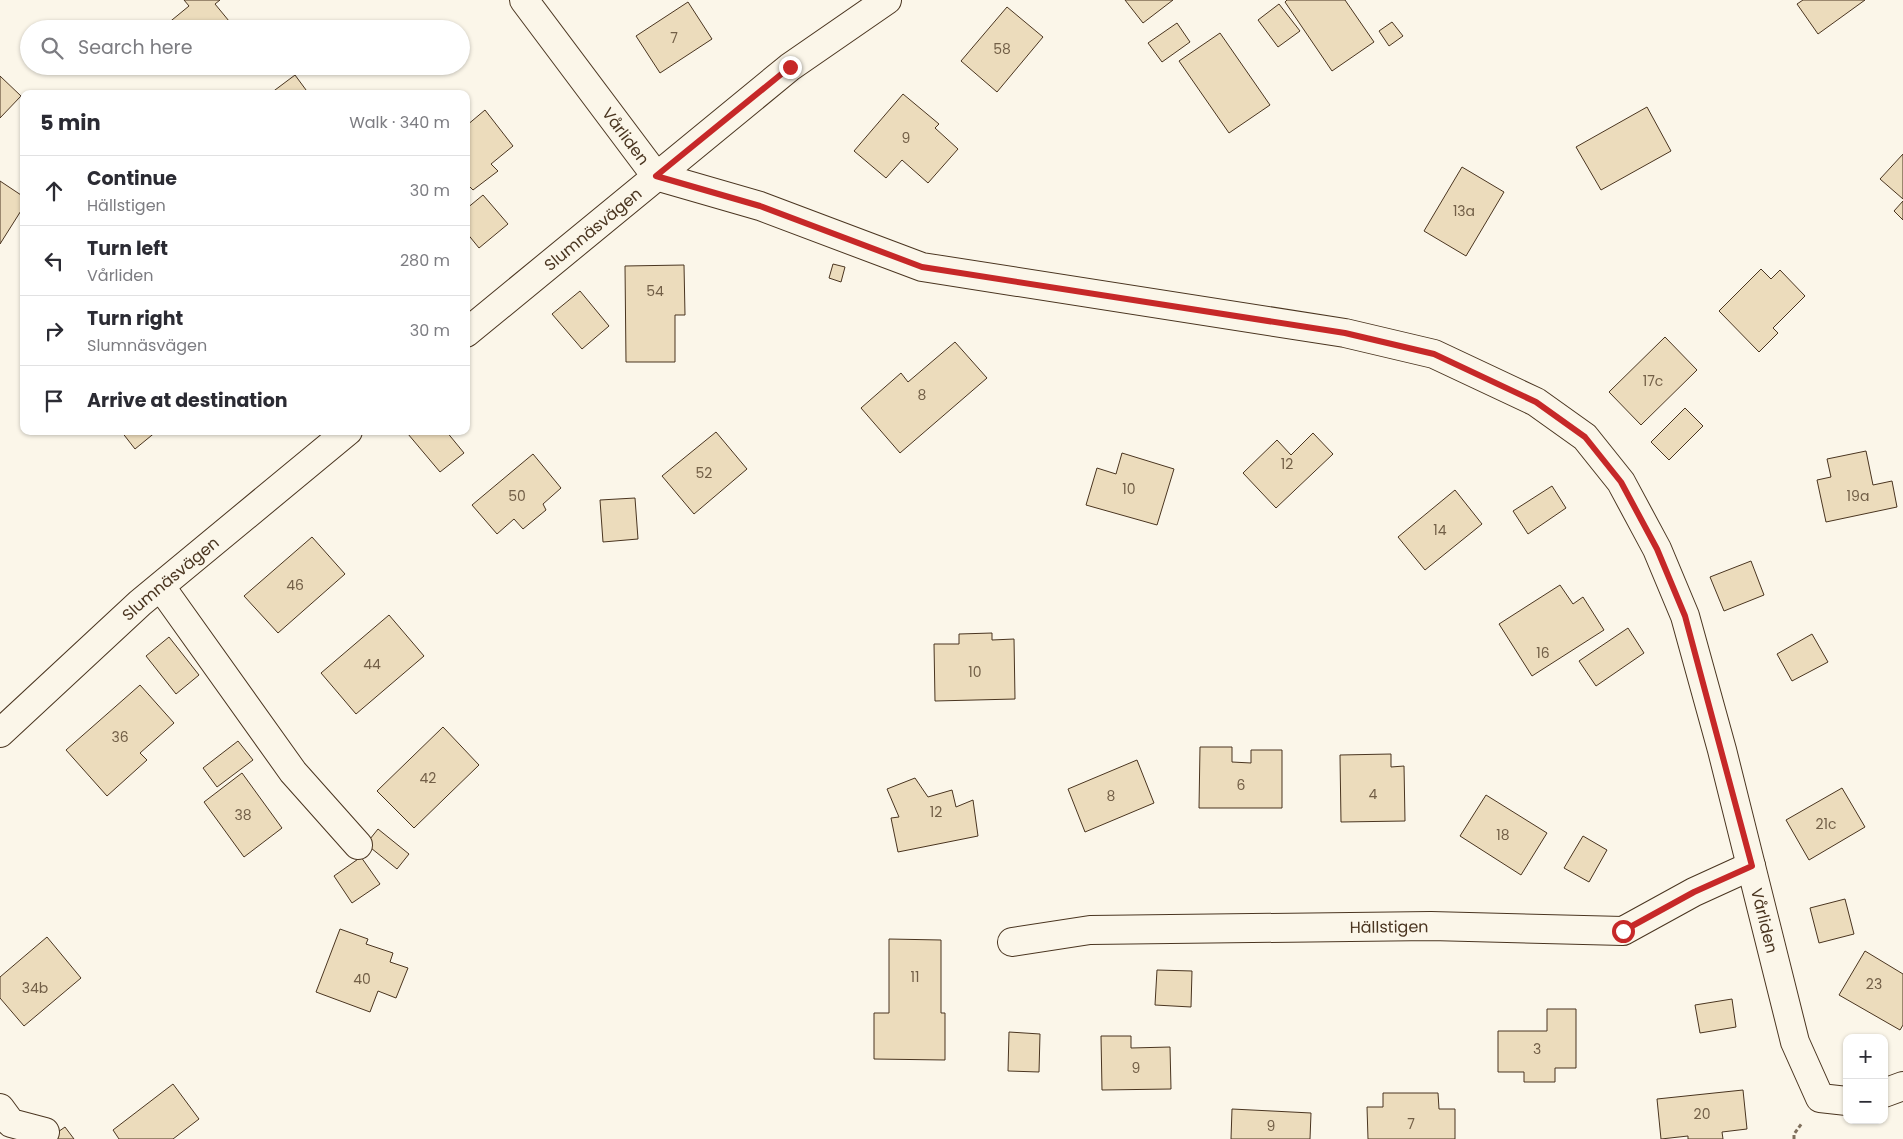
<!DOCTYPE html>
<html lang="en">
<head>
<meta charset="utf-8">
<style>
  :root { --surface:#fff; --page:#f7f7f7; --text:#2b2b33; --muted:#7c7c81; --line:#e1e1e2 }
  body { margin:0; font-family:Poppins,sans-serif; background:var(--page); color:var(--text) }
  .controls { position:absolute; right:15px; bottom:15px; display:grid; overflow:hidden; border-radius:10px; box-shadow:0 1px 4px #0004 }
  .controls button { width:45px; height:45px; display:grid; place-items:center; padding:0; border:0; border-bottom:1px solid var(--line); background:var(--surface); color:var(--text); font:25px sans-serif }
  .stop { position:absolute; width:15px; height:15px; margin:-11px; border:4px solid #c62828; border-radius:50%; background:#fff }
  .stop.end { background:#c62828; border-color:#fff; box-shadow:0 1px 5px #0008 }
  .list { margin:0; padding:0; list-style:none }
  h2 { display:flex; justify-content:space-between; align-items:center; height:65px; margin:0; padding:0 20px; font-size:21px }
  h2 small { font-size:16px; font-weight:400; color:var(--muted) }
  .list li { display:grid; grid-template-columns:32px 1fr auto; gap:15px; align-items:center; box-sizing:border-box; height:70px; padding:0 20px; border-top:1px solid var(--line) }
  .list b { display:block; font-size:19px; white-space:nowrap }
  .list p { margin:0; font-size:16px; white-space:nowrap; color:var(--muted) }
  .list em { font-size:16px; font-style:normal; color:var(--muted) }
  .icon { flex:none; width:28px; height:28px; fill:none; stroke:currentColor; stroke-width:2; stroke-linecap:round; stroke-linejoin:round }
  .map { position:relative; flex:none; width:1903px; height:1139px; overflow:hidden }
  .search { position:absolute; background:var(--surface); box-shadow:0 1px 4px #0004; left:20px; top:20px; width:450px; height:55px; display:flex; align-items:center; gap:12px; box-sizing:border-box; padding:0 18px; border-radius:28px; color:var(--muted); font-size:19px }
  .panel { position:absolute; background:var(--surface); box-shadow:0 1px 4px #0004; left:20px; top:90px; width:450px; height:345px; border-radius:10px }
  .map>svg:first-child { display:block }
  .building { fill:#ecdcbc; stroke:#4a3520 }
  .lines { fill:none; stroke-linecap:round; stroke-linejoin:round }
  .minor-casing { stroke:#4a3520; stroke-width:30 }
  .path { stroke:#7f6f5c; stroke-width:3; stroke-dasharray:4 2.5; stroke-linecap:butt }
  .minor { stroke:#fbf6e9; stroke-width:28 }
  .route { stroke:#c62828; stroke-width:6 }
  .labels { text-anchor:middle; stroke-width:4; stroke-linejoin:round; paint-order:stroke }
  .number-label { font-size:14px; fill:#725f47 }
  .street-label { font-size:16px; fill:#4a3520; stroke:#fbf6e9 }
</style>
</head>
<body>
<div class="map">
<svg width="1903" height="1139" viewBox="0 0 1903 1139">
  <rect width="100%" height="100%" fill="#fbf6e9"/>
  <path class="building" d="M184,0H220L215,4L229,21L220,29H161L189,6Z
    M1125,0H1173L1143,23Z
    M1287,0H1345L1374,42L1332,71L1285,2Z
    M1803,0H1865L1818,34L1797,4Z
    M688,2L712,39L660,73L636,36Z
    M1279,4L1300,31L1278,47L1258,20Z
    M1007,7L1043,37L997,92L961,61Z
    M1392,22L1403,36L1389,46L1379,31Z
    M1177,23L1190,42L1162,62L1148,43Z
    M1220,33L1270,105L1229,133L1179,61Z
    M295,75L309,94H272L271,93Z
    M0,76L21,96L0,118Z
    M903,94L939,124L935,128L958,149L928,183L902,160L886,178L854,151Z
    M1647,107L1671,151L1601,190L1576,147Z
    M485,110L513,146L491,164L498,171L473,190L466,183V126Z
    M1903,154V199L1880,179Z
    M1462,167L1504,192L1466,256L1424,231Z
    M0,181L24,197V206L0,244Z
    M483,195L508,224L479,248L466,232V209Z
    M1903,201V220L1894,211Z
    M833,264L845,267L841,282L829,278Z
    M684,265L685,315H675V362H626L625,266Z
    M1761,269L1771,279L1780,270L1805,296L1773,328L1778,333L1759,352L1719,311Z
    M580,291L609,326L582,349L552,314Z
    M1665,337L1697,370L1641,425L1609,392Z
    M955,342L987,378L900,453L861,408L901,373L908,382Z
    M1685,408L1703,426L1669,460L1651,442Z
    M121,431H157L135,449Z
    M411,431H446L464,453L440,472L408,434Z
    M716,432L747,469L694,514L662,476Z
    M1313,433L1333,454L1276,508L1243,473L1277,440L1291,455Z
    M1866,451L1873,485L1892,481L1897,507L1826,522L1817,480L1831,477L1827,459Z
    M1122,453L1174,469L1157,525L1086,505L1097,468L1116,474Z
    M533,454L561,488L543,504L546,510L523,529L514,519L497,534L472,505Z
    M1552,486L1566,508L1528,534L1513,511Z
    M1455,490L1482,524L1425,570L1398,537Z
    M635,498L638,539L603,542L600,500Z
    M312,537L345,574L278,633L244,596Z
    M1751,561L1764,595L1724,611L1710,577Z
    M1560,585L1573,604L1583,597L1604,630L1532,676L1499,624Z
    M389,615L424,656L356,714L321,673Z
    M1628,628L1644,653L1596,686L1579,661Z
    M992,633V640L1014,639L1015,699L935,701L934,644H959V634Z
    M1812,634L1828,662L1792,681L1777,654Z
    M169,637L199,675L176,694L146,656Z
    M140,685L174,723L140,753L147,760L107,796L66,750Z
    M443,727L479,765L414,828L377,791Z
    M238,741L253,760L217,787L203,768Z
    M1200,747H1232V762L1251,763V750H1282V808H1199Z
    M1391,754V767L1404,766L1405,821L1341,822L1340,755Z
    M1137,760L1154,803L1085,832L1068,789Z
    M242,773L282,828L244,857L204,802Z
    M915,778L928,797L952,790L956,807L973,800L978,836L898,852L891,818L899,817L887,789Z
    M1842,788L1865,827L1809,860L1786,820Z
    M1486,795L1547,833L1521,875L1460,836Z
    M378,829L409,854L397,869L366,844Z
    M1583,836L1607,850L1589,882L1564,868Z
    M361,857L380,884L352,903L334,876Z
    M1845,899L1854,934L1819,943L1810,908Z
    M340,929L368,939L366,944L393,953L390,962L408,968L396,998L378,991L370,1012L316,992Z
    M47,937L81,978L24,1026L0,998V977Z
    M889,939L941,940V1013H945V1060L874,1059V1013H889Z
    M1865,951L1903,974V1025L1900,1030L1839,995Z
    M1157,970L1192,971L1191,1007L1155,1005Z
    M1732,999L1736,1027L1700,1033L1695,1005Z
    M1547,1009H1576V1068H1555V1082H1524V1072H1498V1031H1547Z
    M1009,1032L1040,1034L1039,1072L1008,1071Z
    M1101,1036H1131V1048L1170,1047L1171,1089L1102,1090Z
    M173,1084L199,1119L173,1139H119L113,1130Z
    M1743,1090L1747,1129L1722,1132L1723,1139H1688V1136L1661,1139L1657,1099Z
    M1383,1093H1438L1439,1109H1455V1139H1368L1367,1107H1383Z
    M1232,1109L1311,1113L1310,1139H1231Z
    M65,1127L74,1139H48Z"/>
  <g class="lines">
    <g class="minor-casing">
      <g id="minor">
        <path id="s1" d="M524,0L656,176L760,206L922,267L1345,333L1434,354L1536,402L1585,437L1621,482L1657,549L1685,616L1722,750L1795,1042L1820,1098L1847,1101"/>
        <path id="s2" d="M466,333L790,67L887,0"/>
        <path d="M161,587L293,772L358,845"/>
        <path id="s3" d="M0,733L140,603L348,431"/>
        <path id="s4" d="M1012,942L1090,930L1431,926L1623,931L1694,892L1751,866"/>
        <path d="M1884,1093L1903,1086"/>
        <path d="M0,1108L11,1123L45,1132"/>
      </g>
    </g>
    <path class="path" d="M1794,1139V1134L1802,1123"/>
    <use href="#minor" class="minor"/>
  </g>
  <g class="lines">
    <path class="route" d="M790,67L656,176L760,206L922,267L1345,333L1434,354L1536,402L1585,437L1621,482L1657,549L1685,616L1752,866L1694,892L1623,931"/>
  </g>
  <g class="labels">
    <g class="number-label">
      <text x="674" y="43">7</text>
      <text x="1002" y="54">58</text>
      <text x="906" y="143">9</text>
      <text x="1464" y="216">13a</text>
      <text x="655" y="296">54</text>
      <text x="1653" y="386">17c</text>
      <text x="922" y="400">8</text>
      <text x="1287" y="469">12</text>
      <text x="704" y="478">52</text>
      <text x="1129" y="494">10</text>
      <text x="517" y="501">50</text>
      <text x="1858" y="501">19a</text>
      <text x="1440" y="535">14</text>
      <text x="295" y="590">46</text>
      <text x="1543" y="658">16</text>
      <text x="372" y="669">44</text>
      <text x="975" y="677">10</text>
      <text x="120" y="742">36</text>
      <text x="428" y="783">42</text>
      <text x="1241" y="790">6</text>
      <text x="1373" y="799">4</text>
      <text x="1111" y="801">8</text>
      <text x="936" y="817">12</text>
      <text x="243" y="820">38</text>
      <text x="1826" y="829">21c</text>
      <text x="1503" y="840">18</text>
      <text x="915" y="982">11</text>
      <text x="362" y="984">40</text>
      <text x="1874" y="989">23</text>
      <text x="35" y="993">34b</text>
      <text x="1537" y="1054">3</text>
      <text x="1136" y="1073">9</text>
      <text x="1702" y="1119">20</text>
      <text x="1411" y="1129">7</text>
      <text x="1271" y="1131">9</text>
    </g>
    <g class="street-label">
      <text dy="6" stroke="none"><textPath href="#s1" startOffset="170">Vårliden</textPath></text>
      <text dy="6" stroke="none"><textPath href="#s2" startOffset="164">Slumnäsvägen</textPath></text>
      <text dy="6" stroke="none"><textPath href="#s3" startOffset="230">Slumnäsvägen</textPath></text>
      <text dy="6" stroke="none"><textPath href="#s1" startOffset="1715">Vårliden</textPath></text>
      <text dy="6" stroke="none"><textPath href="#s4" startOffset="378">Hällstigen</textPath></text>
    </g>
  </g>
</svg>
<div class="controls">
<button>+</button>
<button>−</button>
</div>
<div class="stop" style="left:1623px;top:931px"></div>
<div class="stop end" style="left:790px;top:67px"></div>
<div class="search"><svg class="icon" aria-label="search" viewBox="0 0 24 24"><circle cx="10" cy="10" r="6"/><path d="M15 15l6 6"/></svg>Search here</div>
<section class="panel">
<h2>5 min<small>Walk · 340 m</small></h2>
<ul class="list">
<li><svg class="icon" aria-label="ahead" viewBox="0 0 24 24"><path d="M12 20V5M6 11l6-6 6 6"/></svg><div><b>Continue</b><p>Hällstigen</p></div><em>30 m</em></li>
<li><svg class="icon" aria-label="left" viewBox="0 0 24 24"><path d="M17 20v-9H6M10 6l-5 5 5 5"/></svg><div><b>Turn left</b><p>Vårliden</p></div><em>280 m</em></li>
<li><svg class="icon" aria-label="right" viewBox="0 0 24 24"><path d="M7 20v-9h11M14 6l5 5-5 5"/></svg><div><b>Turn right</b><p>Slumnäsvägen</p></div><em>30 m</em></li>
<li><svg class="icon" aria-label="arrive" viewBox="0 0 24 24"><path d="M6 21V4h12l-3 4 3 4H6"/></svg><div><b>Arrive at destination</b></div></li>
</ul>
</section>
</div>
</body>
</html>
